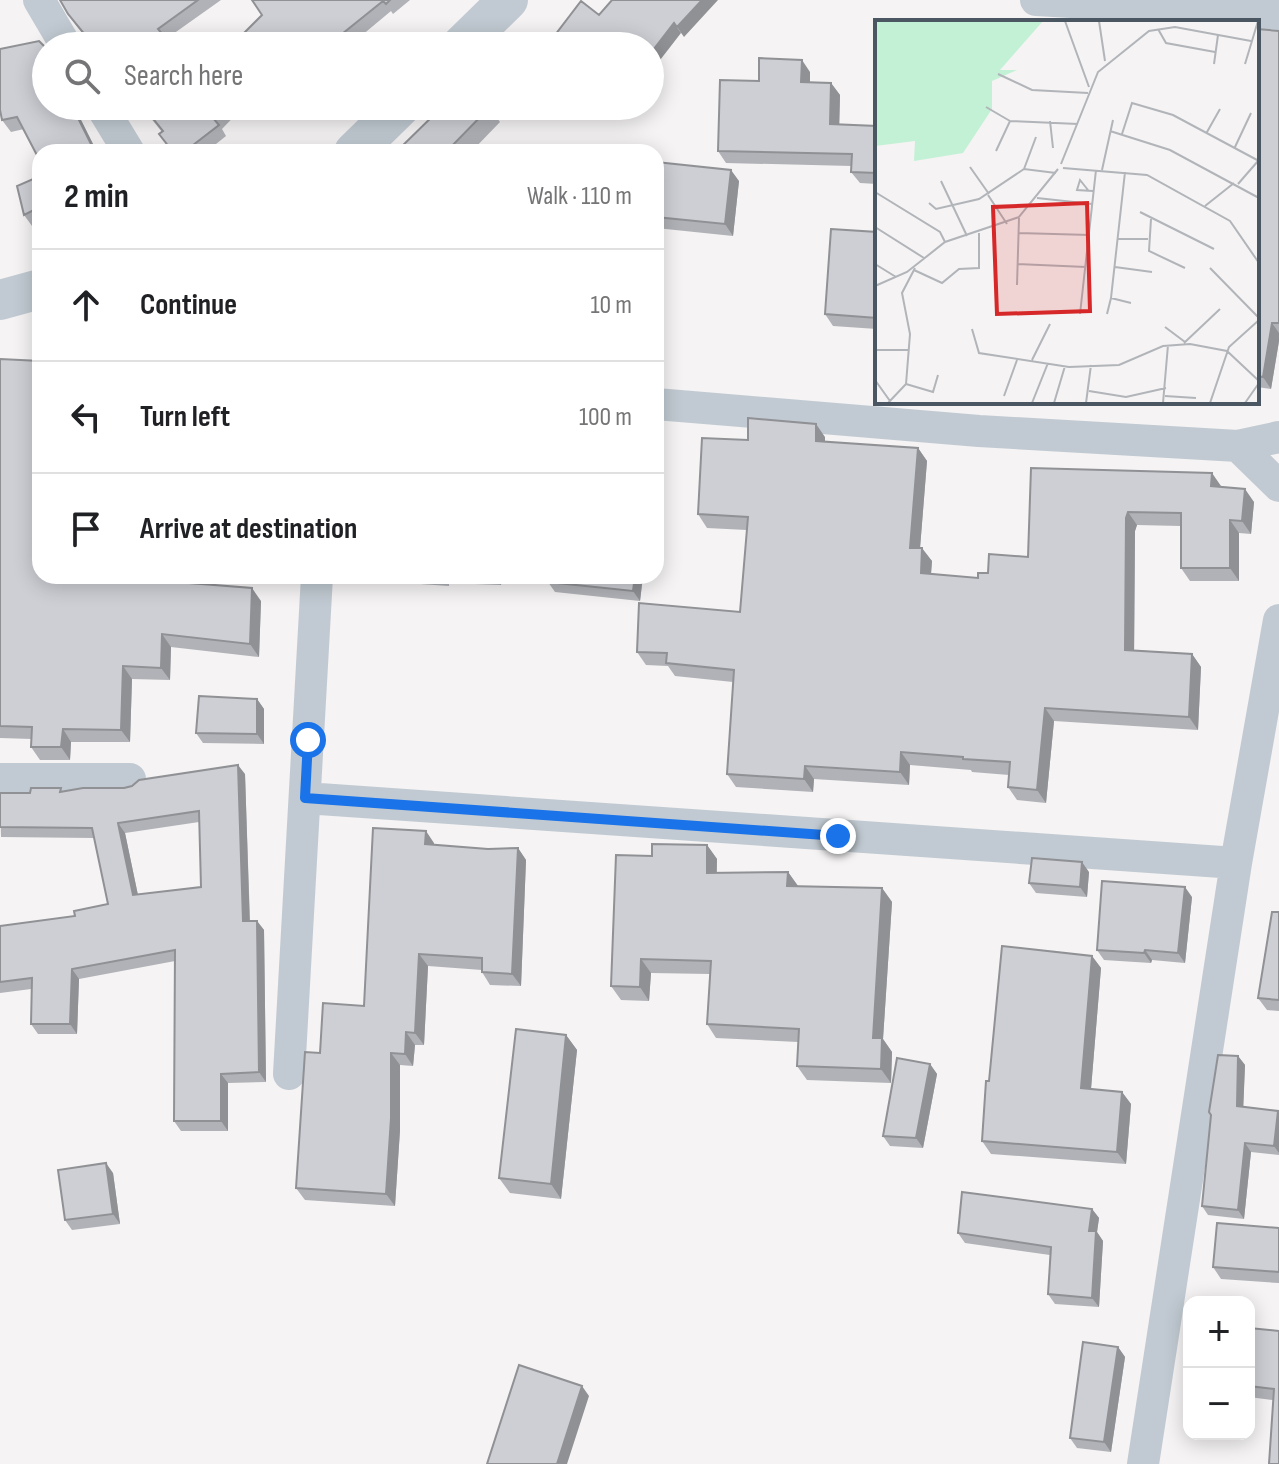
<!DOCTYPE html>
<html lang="en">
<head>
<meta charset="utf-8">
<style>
  :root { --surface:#fff; --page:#f2f2f2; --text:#202124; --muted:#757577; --line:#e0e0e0 }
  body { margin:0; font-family:"Sofia Sans Condensed",sans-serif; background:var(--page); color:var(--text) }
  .controls { position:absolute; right:24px; bottom:24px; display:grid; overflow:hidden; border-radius:16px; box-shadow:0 4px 20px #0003 }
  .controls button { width:72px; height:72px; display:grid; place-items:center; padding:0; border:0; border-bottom:2px solid var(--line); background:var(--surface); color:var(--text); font:40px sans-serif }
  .stop { position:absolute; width:24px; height:24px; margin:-18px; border:6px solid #1a73e8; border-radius:50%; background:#fff }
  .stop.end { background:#1a73e8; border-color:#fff; box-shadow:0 2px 8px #0008 }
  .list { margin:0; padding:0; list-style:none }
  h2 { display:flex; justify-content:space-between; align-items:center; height:104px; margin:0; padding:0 32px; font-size:34px }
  h2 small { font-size:26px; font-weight:400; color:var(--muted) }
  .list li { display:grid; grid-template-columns:52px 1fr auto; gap:24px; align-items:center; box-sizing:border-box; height:112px; padding:0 32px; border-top:2px solid var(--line) }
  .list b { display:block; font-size:30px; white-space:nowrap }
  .list em { font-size:26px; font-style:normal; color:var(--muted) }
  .icon { flex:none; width:44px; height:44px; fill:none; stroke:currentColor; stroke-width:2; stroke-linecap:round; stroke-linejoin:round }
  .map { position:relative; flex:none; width:1279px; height:1464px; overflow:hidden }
  .search { position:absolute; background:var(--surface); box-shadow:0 4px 20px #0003; left:32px; top:32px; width:632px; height:88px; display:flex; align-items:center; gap:20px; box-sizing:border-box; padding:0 28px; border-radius:44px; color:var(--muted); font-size:30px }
  .panel { position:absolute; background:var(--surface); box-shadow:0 4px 20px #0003; left:32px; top:144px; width:632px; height:440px; border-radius:24px }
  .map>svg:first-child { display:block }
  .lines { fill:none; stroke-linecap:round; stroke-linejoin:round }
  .minor { stroke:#c1cad2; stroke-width:32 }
  .tertiary { stroke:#c1cad2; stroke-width:40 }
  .wall { fill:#b0b2b7; fill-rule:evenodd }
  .shaded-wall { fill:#909195 }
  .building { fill:#cdcfd5; stroke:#909195; stroke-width:2; fill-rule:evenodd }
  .route { stroke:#1a73e8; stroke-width:10 }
  .inset-road { fill:none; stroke:#b1b4b9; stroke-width:2 }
  .view { fill:#d62828; fill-opacity:0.15; stroke:#d62828; stroke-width:4 }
  .inset-edge { fill:none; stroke:#4a5661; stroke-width:4 }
</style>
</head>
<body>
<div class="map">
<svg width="1279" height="1464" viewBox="0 0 1279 1464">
  <rect width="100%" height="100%" fill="#f5f3f3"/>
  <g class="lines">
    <path class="minor" d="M39,0L66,46
      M1036,0L1279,14
      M101,106L129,152
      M656,404L979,431L1238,446L1279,437
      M1238,446L1279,486
      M0,779H130
      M305,798L1236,863
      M289,1074L317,576
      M1143,1464L1236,863L1279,620"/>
    <path class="tertiary" d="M461,46L508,0
      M354,152L401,106
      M0,300L40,289"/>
  </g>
  <path class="wall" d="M60,0H221L166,39L172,46H93L76,25Z
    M252,0H410L393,14L391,11L349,46H231L262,15Z
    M1257,29L1279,31V341L1271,389L1257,387Z
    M810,72V82L831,83L840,95L839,125L877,126V184L860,183L851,172L852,166L726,163L718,151L759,81Z
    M46,106H74L97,152H40L24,129L11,132L2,120Z
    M141,106H244L222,129L226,136L206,152H172L159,134L162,132Z
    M488,106L500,122L471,152H396Z
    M656,162L739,181L733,236L656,228Z
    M40,176V223L32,226L24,215Z
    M877,232V329L833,326L825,314Z
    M0,359L40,361V576H173V582L261,601L259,657L171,647L170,680L132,679L130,742H71L70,760H40L31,747L32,739L0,738Z
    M825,437V442L918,448L927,461L920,548L932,561L931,574L978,578L1028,557L1031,468L1221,487L1254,502L1251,534L1239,533V581H1190L1181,568V526L1137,525L1135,531L1134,650L1192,654L1201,667L1198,730L1054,721L1046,803L1017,800L1008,787L1009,775L972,772L971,770L910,765L909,785L814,779L813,792L736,787L727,774L733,682L675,676L668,666L646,665L637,652L740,612L747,530L707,528L698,514L748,440Z
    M346,576H502L501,585L449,583V586L348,579Z
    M521,576H643L640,601L555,592L548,582V578Z
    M257,699L264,709V744L203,743L196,733Z
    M245,774L250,921H257L264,930L266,1082L228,1083V1131H181L174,1121L175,961L79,979L77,1034H38L31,1024V989L0,993V926L75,916L108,904L94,838L1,837L0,793H30L124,788ZM199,822L201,887L138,895L125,833Z
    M434,843V845L488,849L518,848L526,860L521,986L490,985L482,972V970L428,966L424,1045H415L413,1066L400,1065V1130L395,1206L305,1200L296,1188L320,1053L364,1006Z
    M707,845L717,859V873L788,872L798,886L882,888L892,902L883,1039L892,1052L891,1083L807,1080L797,1066L798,1042L716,1038L707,1024L710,974L651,973L649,1001L621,1000L611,986L652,856Z
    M1089,872L1087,897L1036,893L1029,883Z
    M1192,897L1185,963L1152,960L1151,963L1104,960L1097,950Z
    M1279,912V1011L1267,1010L1258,998Z
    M1092,956L1101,968L1091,1089L1122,1092L1131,1104L1126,1164L991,1154L982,1141L989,1081Z
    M566,1035L577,1050L561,1199L510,1193L499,1178Z
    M1238,1056L1245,1065L1243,1107L1279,1113V1155L1251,1152L1244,1219L1208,1215L1202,1206Z
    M930,1064L937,1074L923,1148L890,1146L883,1136Z
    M113,1173L120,1224L72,1230L65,1220Z
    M1092,1209L1099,1218L1097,1232L1103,1241L1099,1307L1055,1304L1048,1294L1050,1255L965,1243L958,1233Z
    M1279,1228V1283L1221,1279L1213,1267Z
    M1249,1328L1279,1331L1273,1400L1249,1397Z
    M1118,1347L1125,1357L1111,1452L1077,1448L1070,1438Z"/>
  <path class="shaded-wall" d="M702,0H718L684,37L677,27Z
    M674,23L681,33L650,73V54Z
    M802,60L810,72V94L801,82Z
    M831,83L840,95L839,136L830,124Z
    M72,106H74L97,152H95Z
    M731,170L739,181L733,236L725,224Z
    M1272,323L1279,333V341L1271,389L1263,377Z
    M816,424L825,437V454L816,441Z
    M918,448L927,461L919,561L910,548Z
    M36,469L40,474V547L33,538Z
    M1212,473L1221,486H1211Z
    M1245,489L1254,502L1251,534L1242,521Z
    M1128,512L1137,525L1135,531L1134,663L1125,650L1126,518Z
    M1230,520L1239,533V581L1230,568Z
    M922,548L932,561L930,586L921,573Z
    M164,576H173V594L164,581Z
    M495,576H502L501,585Z
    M635,576H643L640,601L633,591Z
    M252,588L261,601L259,657L250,644Z
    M162,634L171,647L170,680L161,668Z
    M1192,654L1201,667L1198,730L1189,717Z
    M123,666L132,679L130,742L121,730Z
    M257,699L264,709V744L257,734Z
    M1045,708L1054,721L1046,803L1037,790Z
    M63,729L71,742L70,760L61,747Z
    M901,752L910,765L909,785L900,772Z
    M238,765L245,774L250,930L243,921Z
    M805,766L814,779L813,792L804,779Z
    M118,823L125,833L140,905L133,895Z
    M426,831L434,843V857L425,844Z
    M707,845L717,859L716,887L707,873Z
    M518,848L526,860L521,986L512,974Z
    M1082,862L1089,872L1087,897L1080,887Z
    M788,872L798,886H787Z
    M1185,887L1192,897L1185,963L1178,953Z
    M882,888L892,902L883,1039L892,1052L891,1083L881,1069L873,1038Z
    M257,921L264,930L266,1082L259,1072Z
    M1145,950L1152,960L1151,963L1144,953Z
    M419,954L428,966L424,1045L415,1033Z
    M1092,956L1101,968L1090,1101L1081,1088Z
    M641,959L651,973L649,1001L640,987Z
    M72,969L79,979L77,1034L70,1024Z
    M406,1032L415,1045L413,1066L405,1054Z
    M566,1035L577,1050L561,1199L551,1184Z
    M391,1053L400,1065V1130L395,1206L386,1194Z
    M1238,1056L1245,1065L1243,1115L1237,1106Z
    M930,1064L937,1074L923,1148L916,1138Z
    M221,1074L228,1083V1131L221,1121Z
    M1122,1092L1131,1104L1126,1164L1117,1152Z
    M1278,1111L1279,1113V1153L1274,1146Z
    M1245,1143L1251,1152L1244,1219L1238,1210Z
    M106,1163L113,1173L120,1224L113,1214Z
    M1092,1209L1099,1218L1097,1232L1103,1241L1099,1307L1092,1298L1089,1231Z
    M1118,1347L1125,1357L1111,1452L1104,1442Z
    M582,1386L589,1396L567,1464H557Z"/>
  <path class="building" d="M60,0H198L158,29L172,46H94L68,14Z
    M252,0H390L386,4L383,1L337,38L343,43L340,46H299L292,40L286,46H231L262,15Z
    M612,0H702L677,27L674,23L650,54V46H552L549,43L581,1L599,15Z
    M1048,19L1098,22H1048Z
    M1257,29L1279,31V323H1272L1263,377L1257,376Z
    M39,41L46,48V106H72L95,152H40V161L17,117L2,120L0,110V49Z
    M759,58L802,60L801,82L831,83L830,124L877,126V173L851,172L852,154L718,151L720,80L759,81Z
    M143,106H226L213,118L219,125L184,152H173L159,134L163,131Z
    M443,106H488L490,107L446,152H396Z
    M656,162L731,170L725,224L656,217Z
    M40,176V207L24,215L17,186Z
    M831,229L877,232V318L825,314Z
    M0,359L40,361V469H36L33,538H40V576H164V581L252,588L250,644L162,634L161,668L123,666L121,730L63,729L61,747H31L32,727L0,726Z
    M748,418L816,424V441L918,448L910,548H922L921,573L978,578V573H988L989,554L1028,557L1031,468L1212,473L1211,486L1245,489L1242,521L1230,520V568H1181V513L1128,512L1126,518L1125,650L1192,654L1189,717L1045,708L1037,790L1008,787L1010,762L963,759V757L901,752L900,772L805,766L804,779L727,774L734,670L666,663L667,653L637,652L639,603L740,612L748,517L698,514L702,438L748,440Z
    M548,576H635L633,591L548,582Z
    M199,696L257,699V734L196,733Z
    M238,765L243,921H257L259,1072L221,1074V1121H174L175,950L72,969L70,1024H31L32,978L0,982V926L75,916L74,911L108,904L92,828L0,827V793H30L31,788H61L60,792L83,788H124L132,786L139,780ZM199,811L201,887L133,895L118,823Z
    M373,828L426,831L425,844L488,849L518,848L512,974L482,972V958L419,954L415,1033L406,1032L405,1054L391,1053V1118L386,1194L296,1188L305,1052L320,1053L323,1003L364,1006Z
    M652,844L707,845V873L788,872L787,886L882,888L873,1038H882L881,1069L797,1066L799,1029L707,1024L711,961L641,959L640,987L611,986L616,855L652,856Z
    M1032,858L1082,862L1080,887L1029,883Z
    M1102,881L1185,887L1178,953L1145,950L1144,953L1097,950Z
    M1272,912H1279V1000L1258,998Z
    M1002,946L1092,956L1081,1088L1122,1092L1117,1152L982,1141L986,1081H989Z
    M516,1029L566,1035L551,1184L499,1178Z
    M1218,1055L1238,1056L1237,1106L1278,1111L1274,1146L1245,1143L1238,1210L1202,1206L1211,1115L1209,1112Z
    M897,1058L930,1064L916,1138L883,1136Z
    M106,1163L113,1214L65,1220L58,1170Z
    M962,1192L1092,1209L1089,1231H1096L1092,1298L1048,1294L1051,1247L958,1233Z
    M1217,1223L1279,1228V1272L1213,1267Z
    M1249,1328L1279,1331V1464H1269L1274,1389L1249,1386Z
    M1083,1342L1118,1347L1104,1442L1070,1438Z
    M519,1365L582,1386L557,1464H487Z"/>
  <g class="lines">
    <path class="route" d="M308,740L305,798L838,836"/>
  </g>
  <g transform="translate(875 20)">
    <rect width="384" height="384" fill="#f5f3f3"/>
    <path d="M0,1H168L125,50H142L117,61V89L88,133L39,141L40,121L0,126Z" fill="#c3f1d5"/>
    <path class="inset-road" d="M190,1L214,67M224,1L230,41M283,9L291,23L340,32M339,44L343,15M370,44L383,1M123,54L157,70L213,73M111,87L135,101M175,101L178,128M235,111L295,130L384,178M332,112L345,89M247,114L257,83L298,95L384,141M360,127L376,93M121,131L135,101L203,104M186,144L223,52L274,11L300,7L376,21M95,147L114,174M188,148L272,155L355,201L384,243M149,149L161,117M227,150L238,100M66,161L92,216M363,164L383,141M213,170L205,160L202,170L218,171M0,172L65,212L70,222M113,175L132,204M162,178L217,184M54,183L61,189L104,179L149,149L181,153M330,186L359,163M265,192L339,229M276,199L274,231L310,248M0,207L49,238M143,213L215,215M243,219H273M0,244L21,257M142,244L211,247M240,247L277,252M335,248L384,298M39,250L67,263L84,249L104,248V213M142,265L144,198M0,266L32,252L70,222L144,197L183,149M236,278L250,152M205,294L221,150M232,294L236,278L256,283M290,307L310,322M97,309L104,333L194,347L244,345L288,326L315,324L352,331L384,361M309,323L345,289M0,330H33M157,340L175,304M0,360L15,381M31,364L58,372L63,355M214,371L251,377L291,368M129,376L142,340M290,376L321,378M13,383L31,364L35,314L27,273L40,248M157,383L173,343M179,383L190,346M211,383L216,345M288,383L293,325M335,383L354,327L384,300M370,383L384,363"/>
    <path class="view" d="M212,183L215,291L122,294L118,187Z"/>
    <rect width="384" height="384" class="inset-edge"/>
  </g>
</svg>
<div class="controls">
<button>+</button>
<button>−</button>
</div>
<div class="stop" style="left:308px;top:740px"></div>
<div class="stop end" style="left:838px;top:836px"></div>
<div class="search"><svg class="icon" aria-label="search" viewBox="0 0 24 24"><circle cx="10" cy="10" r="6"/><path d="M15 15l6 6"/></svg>Search here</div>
<section class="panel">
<h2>2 min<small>Walk · 110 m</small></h2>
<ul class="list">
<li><svg class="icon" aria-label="ahead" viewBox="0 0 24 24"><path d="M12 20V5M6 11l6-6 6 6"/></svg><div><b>Continue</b></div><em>10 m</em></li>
<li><svg class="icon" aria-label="left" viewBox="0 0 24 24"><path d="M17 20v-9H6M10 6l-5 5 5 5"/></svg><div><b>Turn left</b></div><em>100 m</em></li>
<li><svg class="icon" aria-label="arrive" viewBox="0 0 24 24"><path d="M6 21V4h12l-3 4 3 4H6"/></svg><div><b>Arrive at destination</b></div></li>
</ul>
</section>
</div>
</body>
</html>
